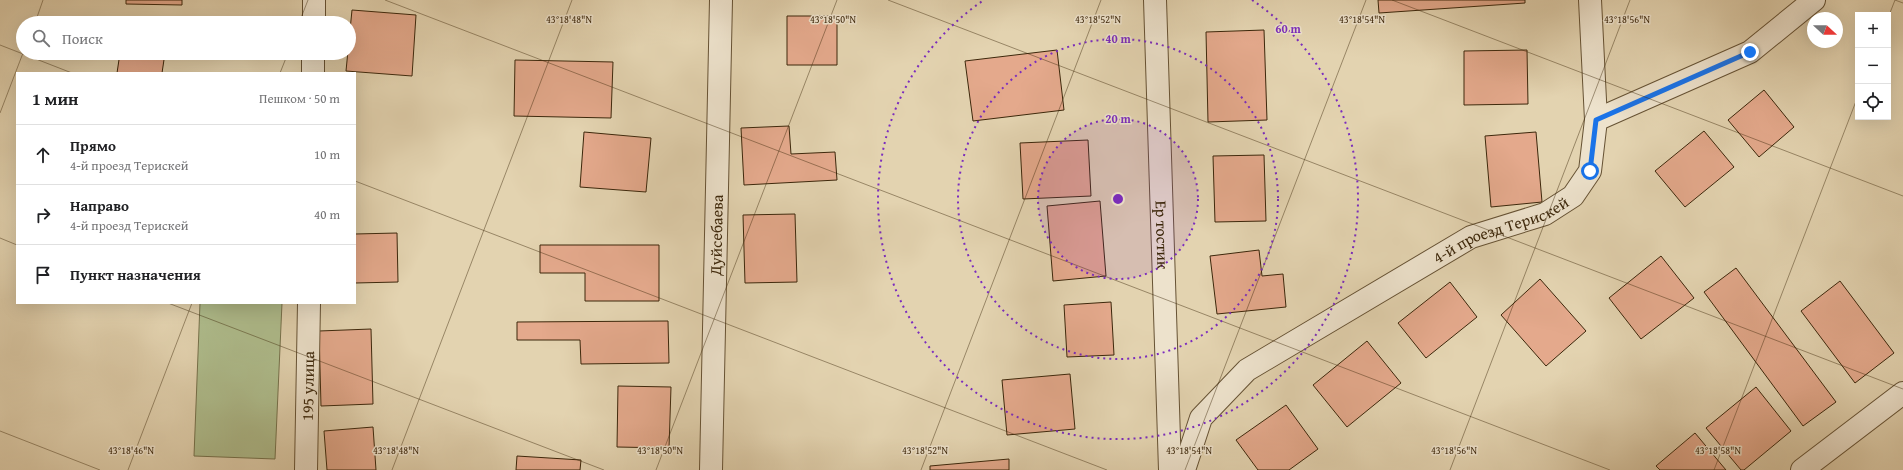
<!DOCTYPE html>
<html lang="ru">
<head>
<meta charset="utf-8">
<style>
  :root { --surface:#fff; --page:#f2f2f2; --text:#202124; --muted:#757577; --line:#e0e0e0 }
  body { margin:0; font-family:"Gentium Book Plus",serif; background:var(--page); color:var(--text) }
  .controls { position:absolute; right:12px; top:12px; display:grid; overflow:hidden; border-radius:0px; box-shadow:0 4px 16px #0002 }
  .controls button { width:36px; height:36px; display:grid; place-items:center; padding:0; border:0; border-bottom:1px solid var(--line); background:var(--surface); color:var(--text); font:20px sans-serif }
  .compass { position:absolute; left:1807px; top:12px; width:36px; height:36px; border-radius:50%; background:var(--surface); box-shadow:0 4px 16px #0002; rotate:111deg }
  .stop { position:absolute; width:12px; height:12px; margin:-9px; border:3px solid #1a73e8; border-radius:50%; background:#fff }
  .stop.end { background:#1a73e8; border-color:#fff; box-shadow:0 1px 4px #0008 }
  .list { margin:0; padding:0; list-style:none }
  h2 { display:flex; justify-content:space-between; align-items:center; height:52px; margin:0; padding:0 16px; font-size:17px }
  h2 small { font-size:13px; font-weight:400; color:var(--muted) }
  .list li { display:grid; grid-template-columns:26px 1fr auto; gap:12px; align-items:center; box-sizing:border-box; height:60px; padding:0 16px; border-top:1px solid var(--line) }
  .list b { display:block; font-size:15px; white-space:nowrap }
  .list p { margin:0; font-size:13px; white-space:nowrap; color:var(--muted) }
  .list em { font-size:13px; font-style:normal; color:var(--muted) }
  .icon { flex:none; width:22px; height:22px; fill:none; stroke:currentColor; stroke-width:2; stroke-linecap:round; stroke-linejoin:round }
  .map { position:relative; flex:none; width:1903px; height:470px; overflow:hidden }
  .search { position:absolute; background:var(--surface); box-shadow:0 4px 16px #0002; left:16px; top:16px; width:340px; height:44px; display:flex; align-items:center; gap:10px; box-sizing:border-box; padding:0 14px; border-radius:22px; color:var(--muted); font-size:15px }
  .panel { position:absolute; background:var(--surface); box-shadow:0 4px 16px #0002; left:16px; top:72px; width:340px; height:232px; border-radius:0px }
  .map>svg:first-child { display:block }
  .green { fill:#afbe8e; stroke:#76724c }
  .building { fill:#e4a98c; stroke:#3c270b }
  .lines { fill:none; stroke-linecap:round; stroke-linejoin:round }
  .minor-casing { stroke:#665234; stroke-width:24 }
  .minor { stroke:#ede2cc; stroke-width:22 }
  .route { stroke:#1a73e8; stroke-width:5 }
  .ticks { fill:none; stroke:#3c270b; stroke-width:1; stroke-opacity:0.45 }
  .ring { fill:none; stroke:#7b2cbf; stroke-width:2; stroke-dasharray:2 4 }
  .labels { text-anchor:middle; stroke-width:3; stroke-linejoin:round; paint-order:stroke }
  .street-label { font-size:16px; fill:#3c270b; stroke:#ede2cc }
  .ticks-label { font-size:10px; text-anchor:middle; fill:#3c270b; stroke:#ede2cc; stroke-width:3; stroke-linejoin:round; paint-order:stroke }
  .centre { fill:#7b2cbf; stroke:#ede2cc; stroke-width:2 }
  .ring-label { font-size:12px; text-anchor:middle; font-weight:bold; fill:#7b2cbf; stroke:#ede2cc; stroke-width:3; stroke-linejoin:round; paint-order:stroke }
</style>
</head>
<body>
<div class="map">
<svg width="1903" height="470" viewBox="0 0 1903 470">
  <rect width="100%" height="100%" fill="#e3d3b0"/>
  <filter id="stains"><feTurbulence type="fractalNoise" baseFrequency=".005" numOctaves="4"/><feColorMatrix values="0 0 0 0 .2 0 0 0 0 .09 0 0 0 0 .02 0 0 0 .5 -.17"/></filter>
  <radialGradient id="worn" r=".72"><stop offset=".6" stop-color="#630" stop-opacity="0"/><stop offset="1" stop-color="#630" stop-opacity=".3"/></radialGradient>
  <path class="green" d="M200,303H282L275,459L194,456Z"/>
  <path class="building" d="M126,0H182V5L126,4Z
    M1378,0H1525V3L1379,13Z
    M352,10L416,15L412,76L346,71Z
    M787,16H837V65H787Z
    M1264,30L1267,120L1208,122L1206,32Z
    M1057,50L1064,110L973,121L965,61Z
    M1527,50L1528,104L1464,105V51Z
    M120,53H165L162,73H117Z
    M515,60L613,62L611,118L514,116Z
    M1764,90L1794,127L1759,157L1728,120Z
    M789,126L791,154L835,152L837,180L744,185L741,128Z
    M1704,131L1734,167L1685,207L1655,171Z
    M584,132L651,138L646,192L580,187Z
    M1536,132L1542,202L1491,207L1485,136Z
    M1088,140L1091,196L1023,199L1020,143Z
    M1264,155L1266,221L1215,222L1213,156Z
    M1100,201L1106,276L1053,281L1047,206Z
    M795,214L797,282L745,283L743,215Z
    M397,233L398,282L355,283V234Z
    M540,245H659V301H585V273H540Z
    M1259,250L1262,276L1283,274L1286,307L1217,314L1210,256Z
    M1661,256L1694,298L1641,339L1609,298Z
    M1736,268L1836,402L1803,426L1704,292Z
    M1540,279L1586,331L1546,366L1501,315Z
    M1840,281L1894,353L1855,383L1801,311Z
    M1450,282L1477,317L1426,358L1398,323Z
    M1111,302L1114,355L1067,357L1064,305Z
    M668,321L669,363L581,364L580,340H517V322Z
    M371,329L373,404L321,406L319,331Z
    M1367,341L1401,383L1347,427L1313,385Z
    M1070,374L1075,429L1007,435L1002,380Z
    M618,386L671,387L669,448L617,447Z
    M1756,387L1791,431L1744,470H1741L1706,428Z
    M1286,405L1318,449L1289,470H1258L1236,440Z
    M373,427L376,470H327L324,431Z
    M1695,433L1726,470H1660L1656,466Z
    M517,456L581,460L580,470H516Z
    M1009,459V470H930V466Z"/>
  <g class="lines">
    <g class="minor-casing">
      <g id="minor">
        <path id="s1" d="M1155,0L1170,470"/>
        <path d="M1590,0L1596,120"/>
        <path d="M314,23V0"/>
        <path d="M313,73V53"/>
        <path id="s2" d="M306,470L309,303"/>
        <path id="s3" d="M711,470L721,0"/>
        <path id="s4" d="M1184,470L1201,418L1247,370L1471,237L1545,214L1573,196L1590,171L1596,120L1750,52L1814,0"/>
        <path d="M1802,470L1903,393"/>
      </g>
    </g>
    <use href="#minor" class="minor"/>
  </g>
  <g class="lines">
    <path class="route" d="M1590,171L1596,120L1750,52"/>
  </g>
  <path class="ticks" d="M385,0L1610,470M888,0L1903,389M1392,0L1903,196M1895,0L1903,3M1888,18L1895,0M35,23L43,0M299,23L308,0M0,45L72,73M280,73L288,53M0,113L23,53M355,181L1107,470M0,238L17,245M168,303L604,470M0,431L100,470M128,470L192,303M392,470L572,0M656,470L837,0M921,470L1101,0M1185,470L1366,0M1450,470L1630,0M1714,470L1858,96"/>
  <circle cx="1118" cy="199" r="80" fill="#7b2cbf" fill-opacity=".12"/>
  <g class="ring">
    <circle cx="1118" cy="199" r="80"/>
    <circle cx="1118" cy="199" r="160"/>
    <path d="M1252 0A240 240 0 1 1 984 0"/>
  </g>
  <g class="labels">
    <g class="street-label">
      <text dy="6" stroke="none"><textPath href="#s4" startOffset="412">4-й проезд Терискей</textPath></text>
      <text dy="6" stroke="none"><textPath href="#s3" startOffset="235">Дуйсебаева</textPath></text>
      <text dy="6" stroke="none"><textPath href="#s1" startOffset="235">Ер тостик</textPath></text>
      <text dy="6" stroke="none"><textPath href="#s2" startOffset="84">195 улица</textPath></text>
    </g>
  </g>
  <g class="ticks-label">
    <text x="833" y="23">43°18'50"N</text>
    <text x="1098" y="23">43°18'52"N</text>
    <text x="569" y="23">43°18'48"N</text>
    <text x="1362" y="23">43°18'54"N</text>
    <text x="1627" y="23">43°18'56"N</text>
    <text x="131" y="454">43°18'46"N</text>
    <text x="396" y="454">43°18'48"N</text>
    <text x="660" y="454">43°18'50"N</text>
    <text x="925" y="454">43°18'52"N</text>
    <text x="1189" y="454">43°18'54"N</text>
    <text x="1454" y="454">43°18'56"N</text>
    <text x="1718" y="454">43°18'58"N</text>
  </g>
  <circle cx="1118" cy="199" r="6" class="centre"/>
  <g class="ring-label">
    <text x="1288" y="33">60 m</text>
    <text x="1118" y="43">40 m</text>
    <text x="1118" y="123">20 m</text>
  </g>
  <rect width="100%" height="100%" filter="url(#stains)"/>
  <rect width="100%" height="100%" fill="url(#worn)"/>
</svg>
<div class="controls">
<button>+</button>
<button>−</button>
<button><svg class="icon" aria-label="locate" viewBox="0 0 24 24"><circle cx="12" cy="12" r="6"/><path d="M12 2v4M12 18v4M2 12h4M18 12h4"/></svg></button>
</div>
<svg class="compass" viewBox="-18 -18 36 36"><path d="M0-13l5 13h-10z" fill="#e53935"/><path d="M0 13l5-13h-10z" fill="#757577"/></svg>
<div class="stop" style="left:1590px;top:171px"></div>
<div class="stop end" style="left:1750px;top:52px"></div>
<div class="search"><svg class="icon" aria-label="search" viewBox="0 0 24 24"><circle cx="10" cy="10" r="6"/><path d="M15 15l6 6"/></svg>Поиск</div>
<section class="panel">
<h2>1 мин<small>Пешком · 50 m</small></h2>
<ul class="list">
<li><svg class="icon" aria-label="ahead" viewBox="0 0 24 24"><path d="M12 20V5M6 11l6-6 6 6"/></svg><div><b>Прямо</b><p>4-й проезд Терискей</p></div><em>10 m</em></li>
<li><svg class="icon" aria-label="right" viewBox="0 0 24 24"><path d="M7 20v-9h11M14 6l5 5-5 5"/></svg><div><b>Направо</b><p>4-й проезд Терискей</p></div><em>40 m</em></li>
<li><svg class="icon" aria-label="arrive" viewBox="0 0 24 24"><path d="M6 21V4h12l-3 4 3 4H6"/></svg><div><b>Пункт назначения</b></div></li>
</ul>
</section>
</div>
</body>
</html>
